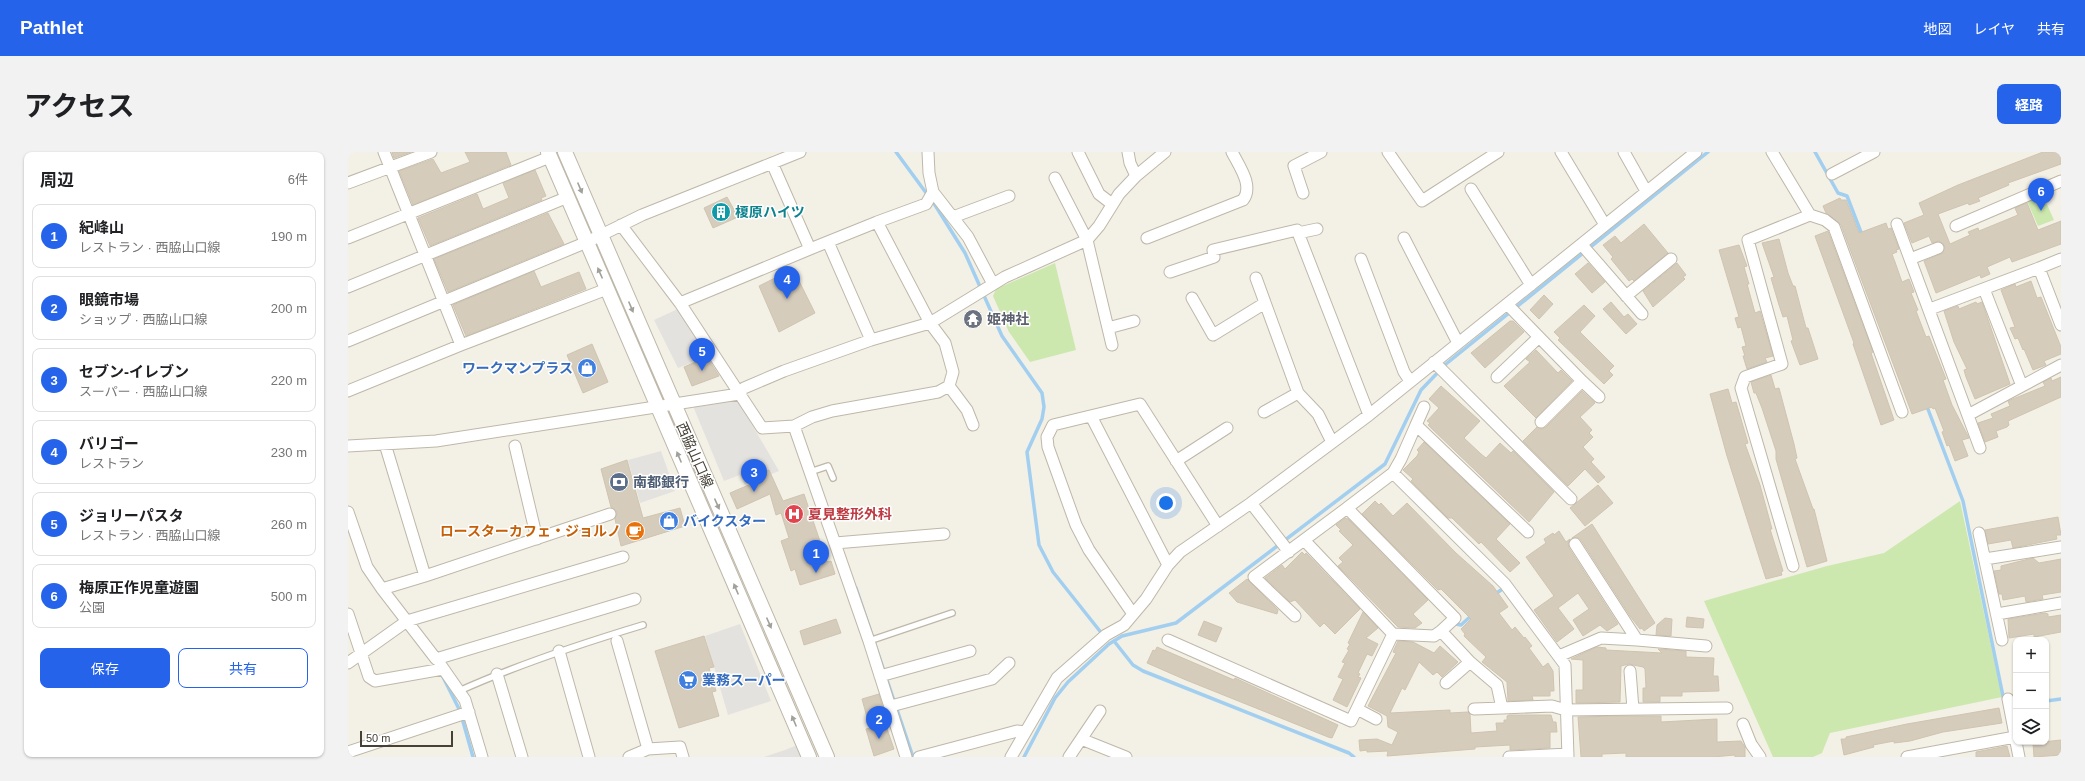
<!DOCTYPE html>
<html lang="ja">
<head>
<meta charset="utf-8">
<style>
  :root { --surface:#fff; --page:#f2f2f2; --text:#202124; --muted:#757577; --line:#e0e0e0; --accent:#2563eb }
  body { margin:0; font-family:Helvetica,"Noto Sans JP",sans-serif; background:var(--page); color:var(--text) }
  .controls { position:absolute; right:12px; bottom:12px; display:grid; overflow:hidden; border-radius:8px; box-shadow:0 1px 3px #0004 }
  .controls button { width:36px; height:36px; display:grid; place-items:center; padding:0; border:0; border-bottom:1px solid var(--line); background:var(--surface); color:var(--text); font:20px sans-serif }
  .scale { position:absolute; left:12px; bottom:10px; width:93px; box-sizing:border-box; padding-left:4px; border:2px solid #464036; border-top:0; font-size:11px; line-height:14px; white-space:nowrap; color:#464036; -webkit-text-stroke:3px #fff; paint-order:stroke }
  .you { position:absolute; left:818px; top:351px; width:14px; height:14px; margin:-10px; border:3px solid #fff; border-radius:50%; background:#1a73e8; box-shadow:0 0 0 6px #1a73e833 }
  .badge { display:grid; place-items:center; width:26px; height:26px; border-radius:50%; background:var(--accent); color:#fff; font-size:13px; font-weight:700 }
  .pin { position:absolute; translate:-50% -33px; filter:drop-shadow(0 1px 2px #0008) }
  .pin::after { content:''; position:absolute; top:21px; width:14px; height:12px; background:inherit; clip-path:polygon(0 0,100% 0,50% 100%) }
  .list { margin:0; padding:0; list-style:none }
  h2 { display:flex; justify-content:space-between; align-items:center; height:52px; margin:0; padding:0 16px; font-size:17px }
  h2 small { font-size:13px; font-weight:400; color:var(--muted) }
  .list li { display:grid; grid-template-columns:26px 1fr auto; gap:12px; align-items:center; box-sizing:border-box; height:64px; margin:0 8px 8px; padding:0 8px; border:1px solid var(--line); border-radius:8px }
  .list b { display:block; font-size:15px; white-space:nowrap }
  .list p { margin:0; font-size:13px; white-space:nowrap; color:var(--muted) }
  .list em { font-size:13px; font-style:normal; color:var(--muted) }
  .actions { display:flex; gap:8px; padding:12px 16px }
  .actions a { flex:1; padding:9px 0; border:1px solid var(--accent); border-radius:8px; text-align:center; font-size:14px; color:var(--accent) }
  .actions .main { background:var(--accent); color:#fff }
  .icon { flex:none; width:22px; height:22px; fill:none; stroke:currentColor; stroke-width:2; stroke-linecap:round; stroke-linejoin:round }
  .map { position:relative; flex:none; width:1713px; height:605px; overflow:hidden; border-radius:8px }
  header { display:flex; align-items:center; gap:24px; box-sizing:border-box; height:56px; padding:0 20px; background:var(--accent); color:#fff }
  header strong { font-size:19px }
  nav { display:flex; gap:22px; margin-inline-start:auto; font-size:14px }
  .intro { display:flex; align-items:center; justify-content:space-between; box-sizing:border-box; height:96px; padding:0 24px }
  h1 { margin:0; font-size:28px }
  .button { padding:10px 18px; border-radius:8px; background:var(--accent); color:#fff; font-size:14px; font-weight:700 }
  main { display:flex; gap:24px; padding:0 24px }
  aside { flex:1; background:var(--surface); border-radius:8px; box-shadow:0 1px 3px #0004 }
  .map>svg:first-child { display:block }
  .green { fill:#cde8af }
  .parking { fill:#e4e2de }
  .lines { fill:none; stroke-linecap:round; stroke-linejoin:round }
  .stream { stroke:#a2cff0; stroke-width:3.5 }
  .building { fill:#d5ccbc; stroke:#d0c4af }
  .service-casing { stroke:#bfb8a9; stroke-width:8 }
  .minor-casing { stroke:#bfb8a9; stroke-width:13 }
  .tertiary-casing { stroke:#bfb8a9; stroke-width:16 }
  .service { stroke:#fff; stroke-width:5.5 }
  .minor { stroke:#fff; stroke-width:11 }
  .tertiary { stroke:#fff; stroke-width:14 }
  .oneway { fill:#a2a09a }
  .labels { text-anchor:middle; stroke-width:3; stroke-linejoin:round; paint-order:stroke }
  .culture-label { font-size:14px; font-weight:bold; fill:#0d838f; stroke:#fff; text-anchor:start }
  .worship-label { font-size:14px; font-weight:bold; fill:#5b616d; stroke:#fff; text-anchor:start }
  .shop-label { font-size:14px; font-weight:bold; fill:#366cbe; stroke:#fff; text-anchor:start }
  .street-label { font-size:14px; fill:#464036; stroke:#fff }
  .service-label { font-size:14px; font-weight:bold; fill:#4e5e75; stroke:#fff; text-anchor:start }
  .health-label { font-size:14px; font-weight:bold; fill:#be3a42; stroke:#fff; text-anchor:start }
  .food-label { font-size:14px; font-weight:bold; fill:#c56008; stroke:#fff; text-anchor:end }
</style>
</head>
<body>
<header>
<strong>Pathlet</strong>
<nav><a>地図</a><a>レイヤ</a><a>共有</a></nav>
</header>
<div class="intro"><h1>アクセス</h1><a class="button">経路</a></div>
<main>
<aside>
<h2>周辺<small>6件</small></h2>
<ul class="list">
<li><span class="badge">1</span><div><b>紀峰山</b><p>レストラン · 西脇山口線</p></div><em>190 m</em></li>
<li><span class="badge">2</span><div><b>眼鏡市場</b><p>ショップ · 西脇山口線</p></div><em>200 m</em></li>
<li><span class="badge">3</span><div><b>セブン-イレブン</b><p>スーパー · 西脇山口線</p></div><em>220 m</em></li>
<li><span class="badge">4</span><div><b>バリゴー</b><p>レストラン</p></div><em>230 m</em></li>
<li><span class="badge">5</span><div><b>ジョリーパスタ</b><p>レストラン · 西脇山口線</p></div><em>260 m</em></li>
<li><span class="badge">6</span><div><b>梅原正作児童遊園</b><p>公園</p></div><em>500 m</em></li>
</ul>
<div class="actions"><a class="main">保存</a><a>共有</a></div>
</aside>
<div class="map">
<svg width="1713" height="605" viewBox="0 0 1713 605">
  <rect width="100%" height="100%" fill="#f3f0e6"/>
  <path class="green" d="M1684,47L1691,50L1697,48L1706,68L1690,74L1679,49Z
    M707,111L728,198L682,210L661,180L645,144L648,137Z
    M1612,349L1654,545L1482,581L1474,601L1465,605H1425L1356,449L1479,414L1536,401Z"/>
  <path class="parking" d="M334,155L364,203L330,216L306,168Z
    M389,247L431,319L397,333L392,323L376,329L345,254Z
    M313,299L327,339L292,351L280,308Z
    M392,472L423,549L380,563L357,484Z
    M452,592L458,605H416L437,598Z"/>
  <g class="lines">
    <path class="stream" d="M548,0L587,53L617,101L654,184L694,241L696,255L694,267L679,300L691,393L705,420L755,483
      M1467,0L1490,41L1499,44L1514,83
      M1578,252L1615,349L1656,549
      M508,436L565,605
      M1146,443L1153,438
      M1108,472L1113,473L1124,463
      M766,489L785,513L795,519L1001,601L1006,605
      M94,523L112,559L125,605
      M1698,549L1713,547
      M676,605L707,546L720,530L761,492L774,484L828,471L1037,312L1073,238L1098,212L1360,0"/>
  </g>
  <path class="building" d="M44,0H63L46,6Z
    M117,0H158L163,13L65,53L51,19L85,7L93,21L122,10Z
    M1695,0H1713V12L1660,31L1661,33L1630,46L1632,49L1621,53L1620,51L1590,62L1602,92L1622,83L1620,80L1630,76L1631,79L1670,63L1667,56L1679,51L1690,78L1713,69V92L1664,110L1662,105L1639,115L1642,122L1633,126L1632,123L1588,141L1576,109L1595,101L1596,93L1591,89L1584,91L1581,84L1564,91L1556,71L1576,63L1571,51L1610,33Z
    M187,18L198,44L193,46L194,48L82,94L70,66L129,42L135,57L161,46L155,31Z
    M379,45L390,65L365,76L356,56Z
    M1492,46L1493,48H1498L1511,81L1538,71L1540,77L1543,76L1551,97L1548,98L1549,100L1544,102L1547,110L1554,130L1561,127L1566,140L1563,141L1570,158L1568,159L1578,185L1581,184L1598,227L1595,228L1604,253L1621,286L1614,288L1620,304L1607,309L1601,293L1599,294L1594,280L1596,279L1587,256L1585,257L1584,255L1564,262L1493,73L1478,61L1475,54Z
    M200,61L216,92L100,140L86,107Z
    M1296,72L1320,101L1286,129L1284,127L1281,129L1263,107L1265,105L1255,93L1267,84L1273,91Z
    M1480,79L1525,200L1523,201L1546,268L1533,273L1505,192L1506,191L1467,84Z
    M1431,87L1440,121L1445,134H1447L1458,176H1460L1470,207L1452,213L1443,189L1445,188L1439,164L1435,165L1431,153L1423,126L1426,125L1414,91Z
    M1391,93L1399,114L1396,115L1401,132H1399L1407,161L1412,159L1425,204L1417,206L1419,210L1399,217L1395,204H1397L1394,195L1398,194L1393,175L1390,176L1387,166L1391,165L1371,98Z
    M1240,111L1257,130L1244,141L1227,122Z
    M1329,111L1338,123L1335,125L1337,127L1305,155L1295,139Z
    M445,117L467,161L431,180L411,134Z
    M186,119L193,135L231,120L238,137L118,184L105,153Z
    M1683,129L1689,146L1693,145L1713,195V202L1696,209L1698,213L1685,218L1676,197L1675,198L1670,186L1667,187L1662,176L1667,175L1653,138L1667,132L1668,135Z
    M1196,143L1205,152L1191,167L1182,158Z
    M1263,150L1276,165L1280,162L1289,172L1278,182L1255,157Z
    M1628,150L1629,152L1634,150L1662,232L1627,247L1618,225L1616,218L1619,217L1606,190L1596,159L1610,154L1611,157Z
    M1236,153L1247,164L1232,180L1266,214L1261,219L1265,223L1256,232L1210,188L1212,186L1206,180Z
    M1162,169H1165L1176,180L1137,216L1123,201Z
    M244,192L260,230L235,241L219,203Z
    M1188,198L1210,221L1213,218L1224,229L1188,266L1156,234L1182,210L1178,207Z
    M359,205L371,224L344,234L336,215Z
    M1423,223L1427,237L1431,236L1446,292L1449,306L1447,307L1465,357H1466L1479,409L1459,415L1428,307V299L1414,256L1408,241H1406L1403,230Z
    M1713,225V245L1660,269L1661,273L1659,275L1648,279L1650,285L1637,290L1630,271L1645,266L1643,262L1662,254L1660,249L1697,234L1695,230L1703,226L1704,229Z
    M1093,234L1132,269L1116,286L1133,302L1138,306L1152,291L1163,301L1165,299L1206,340L1181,370L1080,273L1082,271L1079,269L1091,256L1081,247Z
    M1380,237L1384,251L1388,250L1400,291L1397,292L1412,333L1424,377H1422L1435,419L1433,420L1434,423L1418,427L1379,304L1362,242Z
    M1234,239L1247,251L1232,265L1244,278L1241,281L1245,285L1235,295L1246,307L1243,310L1257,325L1250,331L1237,317L1220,334L1175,289L1189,275L1194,277L1198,275Z
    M1076,290L1162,372L1148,387L1172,411L1162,420L1133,390L1131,392L1104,366H1100L1063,329L1065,327L1055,318L1069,304L1071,300L1069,298Z
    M279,308L295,366L332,356L337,374L273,394L267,367L269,360L263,355L253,317Z
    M421,318L435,349L456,342L479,410L483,409L487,422L452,433L447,417L443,419L433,389L441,386L433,361L428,363L422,342L389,357L382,341L417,326L415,320Z
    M1250,333L1265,351L1237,374L1222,356Z
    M1027,349L1031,353L1033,351L1045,364L1059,351L1108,401L1145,434L1160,455L1151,461L1164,478L1167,475L1176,486L1177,485L1184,494L1181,496L1195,515L1200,511L1205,519L1206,539H1202V544H1184L1185,548L1160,549L1159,530L1134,510L1138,505L1116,484L1117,482L1113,477L1123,467L1093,437L1090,438L1014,362Z
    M1710,365L1713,383H1708L1709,387L1665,396L1663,388L1640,392L1637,378Z
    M997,366L1000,367L1080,448L1065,462L1074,471L1067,476L1050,475L990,414L995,410L991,406L1005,393L991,379L993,378L988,373Z
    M1244,372L1307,471L1296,479L1294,476L1292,477L1282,464L1233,388L1230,386H1224Z
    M1211,379L1218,390L1222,387L1220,392L1221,396L1270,472L1259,479L1252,473L1235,484L1225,468L1241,457L1230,441L1210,456L1226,477L1209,490L1186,458L1206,444L1178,405L1198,391L1196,387L1205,381L1206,383Z
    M954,400L957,403L958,401L1012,457L987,482L976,471L972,475L947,448L942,450L917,426L934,413L937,417Z
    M1685,406L1691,411L1713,407V440L1694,443L1695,447L1678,450L1677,444L1655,448L1654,442H1651L1646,419L1653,418V414Z
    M899,427L930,458L929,462L889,450L881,441Z
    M1015,460L1030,476L1018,486L1030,492L1024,504L1019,502L1010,521L1012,522L1010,525L1013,526L999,555L985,548L995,527L990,525L997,511L994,510L1001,498L999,497L1002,492L1000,491Z
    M1697,461L1700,462V465L1713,463V480L1686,485V482L1661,486L1660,467Z
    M1339,465L1356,467L1355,476L1338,475Z
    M1317,466L1324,467L1323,484L1308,483L1309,473Z
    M488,467L493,481L456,493L452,479Z
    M856,469L874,476L868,490L850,483Z
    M356,484L366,515L361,516L368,539L364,540L371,564L331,576L307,499Z
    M1050,489L1065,490L1086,501L1092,494L1110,510L1094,525L1089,520L1085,523L1071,510L1057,538L1054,536L1042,561L1102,558V561L1120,560L1122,562L1123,581L1149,579L1148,571H1156V568H1159V564L1161,563H1203L1205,570H1208L1209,580H1202V596L1162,598V593L1127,595V597L1039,604L1040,599L1019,600V598L1012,599L1011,588L1029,587L1044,593L1050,580L1040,575L1039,564L1020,554L1048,501L1045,500Z
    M809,495L886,528L887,526L990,573L984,586L980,585L838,528L799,511L805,498L807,499Z
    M1249,495L1258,496V498L1314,501L1310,497L1338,499V505L1366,506L1365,524H1370L1371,539L1334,540V544H1312V550H1295V536H1298L1297,517L1295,515L1281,512L1273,514L1272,550L1228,551V538H1235V508L1223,507Z
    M531,542L538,567L536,568L546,597L526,604L518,577L522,576L514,547Z
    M1651,556L1654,571L1595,580L1562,589L1546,591V589L1525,593L1526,595L1496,603L1493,587H1498V585L1559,572Z
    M1272,564H1313V570L1369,567V590L1393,589L1397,595V605H1387V603L1365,605H1278V601L1254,602V605H1233L1230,565Z
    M1713,588V603L1686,605L1685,591Z
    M1659,594L1662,605H1628V600Z"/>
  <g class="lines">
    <g class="service-casing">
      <path id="service" d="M462,320L480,314L485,326
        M521,489L604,461
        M111,539C171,512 232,492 295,473"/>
    </g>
    <g class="minor-casing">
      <path id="minor" d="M36,0L113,193
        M580,0L581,21L585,40L620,85L645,132
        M730,0L751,42L764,52
        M780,0L782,11L788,24
        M1040,0L1074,49L1150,0
        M1213,0L1257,73
        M1276,0L1298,39
        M1424,0L1462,63L1400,88L1434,212L1397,225L1393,236L1445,414
        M1484,22L1526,0
        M707,26L739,88L764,193
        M0,31L83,0
        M1123,37L1183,133
        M955,41L946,14L973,0
        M1462,63L1477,68L1486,75L1554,260
        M605,65L661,44
        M529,70L578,52L585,40
        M1549,72L1632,296
        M273,73L332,151L414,276L446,274L464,265L484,259L590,240L601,234L619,258L625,273
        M1608,74L1713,29
        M950,81L969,77
        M0,86L202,5
        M799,86L895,48C906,34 891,14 884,0
        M1056,86L1110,191
        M480,90L523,188
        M1234,93L1294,162
        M462,97L529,70L582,171L597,191L605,220L601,234
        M1013,107L1056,220L1062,229
        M1562,107L1590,96
        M1713,107L1691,116L1713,173
        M822,120L866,105L865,98L949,78L1021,263
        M908,126L950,241L970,262L984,290
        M0,135L220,45
        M1278,144L1323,107
        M844,146L865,183L917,151
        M332,151L462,97L424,11
        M1159,152L1191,185
        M1582,157L1691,116
        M760,176L786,169
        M0,189L239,90L294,63L452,0
        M1086,210L1223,347
        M1149,225L1191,185L1234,229
        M1674,234L1713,213
        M0,239L113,193L259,137
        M916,260L950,241
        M1620,263L1674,234L1636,137
        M743,264L820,413
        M1193,270L1234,229L1251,245
        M1068,273L1076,255
        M446,274L521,489L558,605
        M0,294L88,289L391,242L396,236L436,219L523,188L582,171L657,125L739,88L751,74L771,42L788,24L817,0
        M167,294L189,387
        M828,309L879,276
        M1045,321L999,356L1107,466L1093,479
        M903,351L941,400
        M0,360L19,415L34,437L88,507L287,447
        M1180,380L1068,273L1053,307L1045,321L1157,432L1217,513L1220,605
        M1631,381L1654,488
        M487,391L596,382
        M1227,392L1289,488L1358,494
        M1637,407L1713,395
        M77,424L262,362
        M34,437L77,424L37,292
        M0,462L21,525L27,529L95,517
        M785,462L741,398L728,373L700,295L699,285L705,273L792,252L870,374
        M1649,462L1713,451
        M947,464L906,425L999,356
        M1045,482L1086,484L1093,479L1122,510L1098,531
        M820,488L1003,569L1045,482L956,388
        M269,489L300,597
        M211,499L241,605
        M1211,504L1253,486L1289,488
        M1122,510L1149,533L1154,556L1204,554L1218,558L1379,556
        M0,511L59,469L275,405
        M92,512L117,548L134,605
        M1282,519L1285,557
        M149,522L174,605
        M532,524L622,499
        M1660,547L1668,588
        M543,554L644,527L661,511
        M1009,557L1028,567
        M1126,557L1154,556
        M1395,572L1403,592L1412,605
        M733,587L778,605
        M1668,590L1671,605
        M0,600L121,560
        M281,605L300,597L332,595L335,605
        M571,605L669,579L677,580
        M663,605L709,526L758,483L776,473L798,447L820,413L832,400L903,351L1021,263L1348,0
        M721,605L752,559
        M1161,605L1220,602
        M1559,605L1667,585"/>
    </g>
    <g class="tertiary-casing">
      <path id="tertiary" d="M200,0L461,605
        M217,0L479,605"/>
    </g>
    <use href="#service" class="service"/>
    <use href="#minor" class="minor"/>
    <use href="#tertiary" class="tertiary"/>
  </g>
  <defs><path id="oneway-solid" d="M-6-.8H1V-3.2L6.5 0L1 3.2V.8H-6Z"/></defs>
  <g class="oneway">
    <use href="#oneway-solid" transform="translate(232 36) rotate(67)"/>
    <use href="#oneway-solid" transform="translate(252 121) rotate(-114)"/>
    <use href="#oneway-solid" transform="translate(283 155) rotate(67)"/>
    <use href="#oneway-solid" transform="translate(331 305) rotate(-113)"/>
    <use href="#oneway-solid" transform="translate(369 352) rotate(66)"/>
    <use href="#oneway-solid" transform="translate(388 437) rotate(-113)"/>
    <use href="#oneway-solid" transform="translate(421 471) rotate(66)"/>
    <use href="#oneway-solid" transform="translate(446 569) rotate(-113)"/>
  </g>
  <defs>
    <g id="building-disc" transform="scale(1)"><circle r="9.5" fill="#0f9aa8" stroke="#fff"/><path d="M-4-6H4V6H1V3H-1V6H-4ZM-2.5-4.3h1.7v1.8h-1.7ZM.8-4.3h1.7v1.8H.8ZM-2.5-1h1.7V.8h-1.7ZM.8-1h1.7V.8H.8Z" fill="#fff"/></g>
    <g id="temple-disc" transform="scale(1)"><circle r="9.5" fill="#6b7280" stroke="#fff"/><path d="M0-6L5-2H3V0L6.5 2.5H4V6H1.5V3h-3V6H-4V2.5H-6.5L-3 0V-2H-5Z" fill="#fff"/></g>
    <g id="shop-disc" transform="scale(1)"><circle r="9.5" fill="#3f7fe0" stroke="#fff"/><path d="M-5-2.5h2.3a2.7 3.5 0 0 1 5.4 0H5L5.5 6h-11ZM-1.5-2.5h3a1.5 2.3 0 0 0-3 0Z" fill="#fff"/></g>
    <g id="bank-disc" transform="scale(1)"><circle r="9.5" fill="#5c6f8a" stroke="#fff"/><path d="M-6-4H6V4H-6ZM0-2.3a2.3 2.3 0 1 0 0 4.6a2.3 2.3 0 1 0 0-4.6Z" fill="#fff"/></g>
    <g id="hospital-disc" transform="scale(1)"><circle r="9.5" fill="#e0444e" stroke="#fff"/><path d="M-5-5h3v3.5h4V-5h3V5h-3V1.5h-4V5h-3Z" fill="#fff"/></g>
    <g id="cafe-disc" transform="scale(1)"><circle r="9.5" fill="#e8710a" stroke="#fff"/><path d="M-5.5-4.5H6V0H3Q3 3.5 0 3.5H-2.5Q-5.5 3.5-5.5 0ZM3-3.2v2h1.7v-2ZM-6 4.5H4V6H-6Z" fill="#fff"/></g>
    <g id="supermarket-disc" transform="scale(1)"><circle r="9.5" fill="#3f7fe0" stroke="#fff"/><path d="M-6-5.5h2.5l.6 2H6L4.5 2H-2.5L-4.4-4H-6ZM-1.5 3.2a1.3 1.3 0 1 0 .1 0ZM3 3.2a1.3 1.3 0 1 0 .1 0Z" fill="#fff"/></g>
  </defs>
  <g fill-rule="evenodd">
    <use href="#building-disc" x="373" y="60"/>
    <use href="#temple-disc" x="625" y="167"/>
    <use href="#shop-disc" x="239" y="216"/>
    <use href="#bank-disc" x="271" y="330"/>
    <use href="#hospital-disc" x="446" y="362"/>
    <use href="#shop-disc" x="321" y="369"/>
    <use href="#cafe-disc" x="287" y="379"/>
    <use href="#supermarket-disc" x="340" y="528"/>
  </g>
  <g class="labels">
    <g class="culture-label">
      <text x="387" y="65">榎原ハイツ</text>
    </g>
    <g class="worship-label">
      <text x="639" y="172">姫神社</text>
    </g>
    <g class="shop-label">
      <text x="225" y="221" text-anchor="end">ワークマンプラス</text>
      <text x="335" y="374">バイクスター</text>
      <text x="354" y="533">業務スーパー</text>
    </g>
    <g class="street-label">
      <text transform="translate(347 303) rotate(66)" y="5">西脇山口線</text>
    </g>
    <g class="service-label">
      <text x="285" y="335">南都銀行</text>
    </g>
    <g class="health-label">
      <text x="460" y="367">夏見整形外科</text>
    </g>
    <g class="food-label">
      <text x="273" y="384">ロースターカフェ・ジョルノ</text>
    </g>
  </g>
</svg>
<div class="controls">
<button>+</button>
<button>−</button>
<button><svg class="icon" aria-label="layers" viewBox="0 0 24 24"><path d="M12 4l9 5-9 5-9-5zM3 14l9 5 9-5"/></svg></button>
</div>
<div class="scale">50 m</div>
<div class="you"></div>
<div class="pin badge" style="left:468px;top:421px">1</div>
<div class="pin badge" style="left:531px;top:587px">2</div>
<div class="pin badge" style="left:406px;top:340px">3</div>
<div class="pin badge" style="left:439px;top:147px">4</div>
<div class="pin badge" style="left:354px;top:219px">5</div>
<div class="pin badge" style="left:1693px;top:59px">6</div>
</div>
</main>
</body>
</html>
